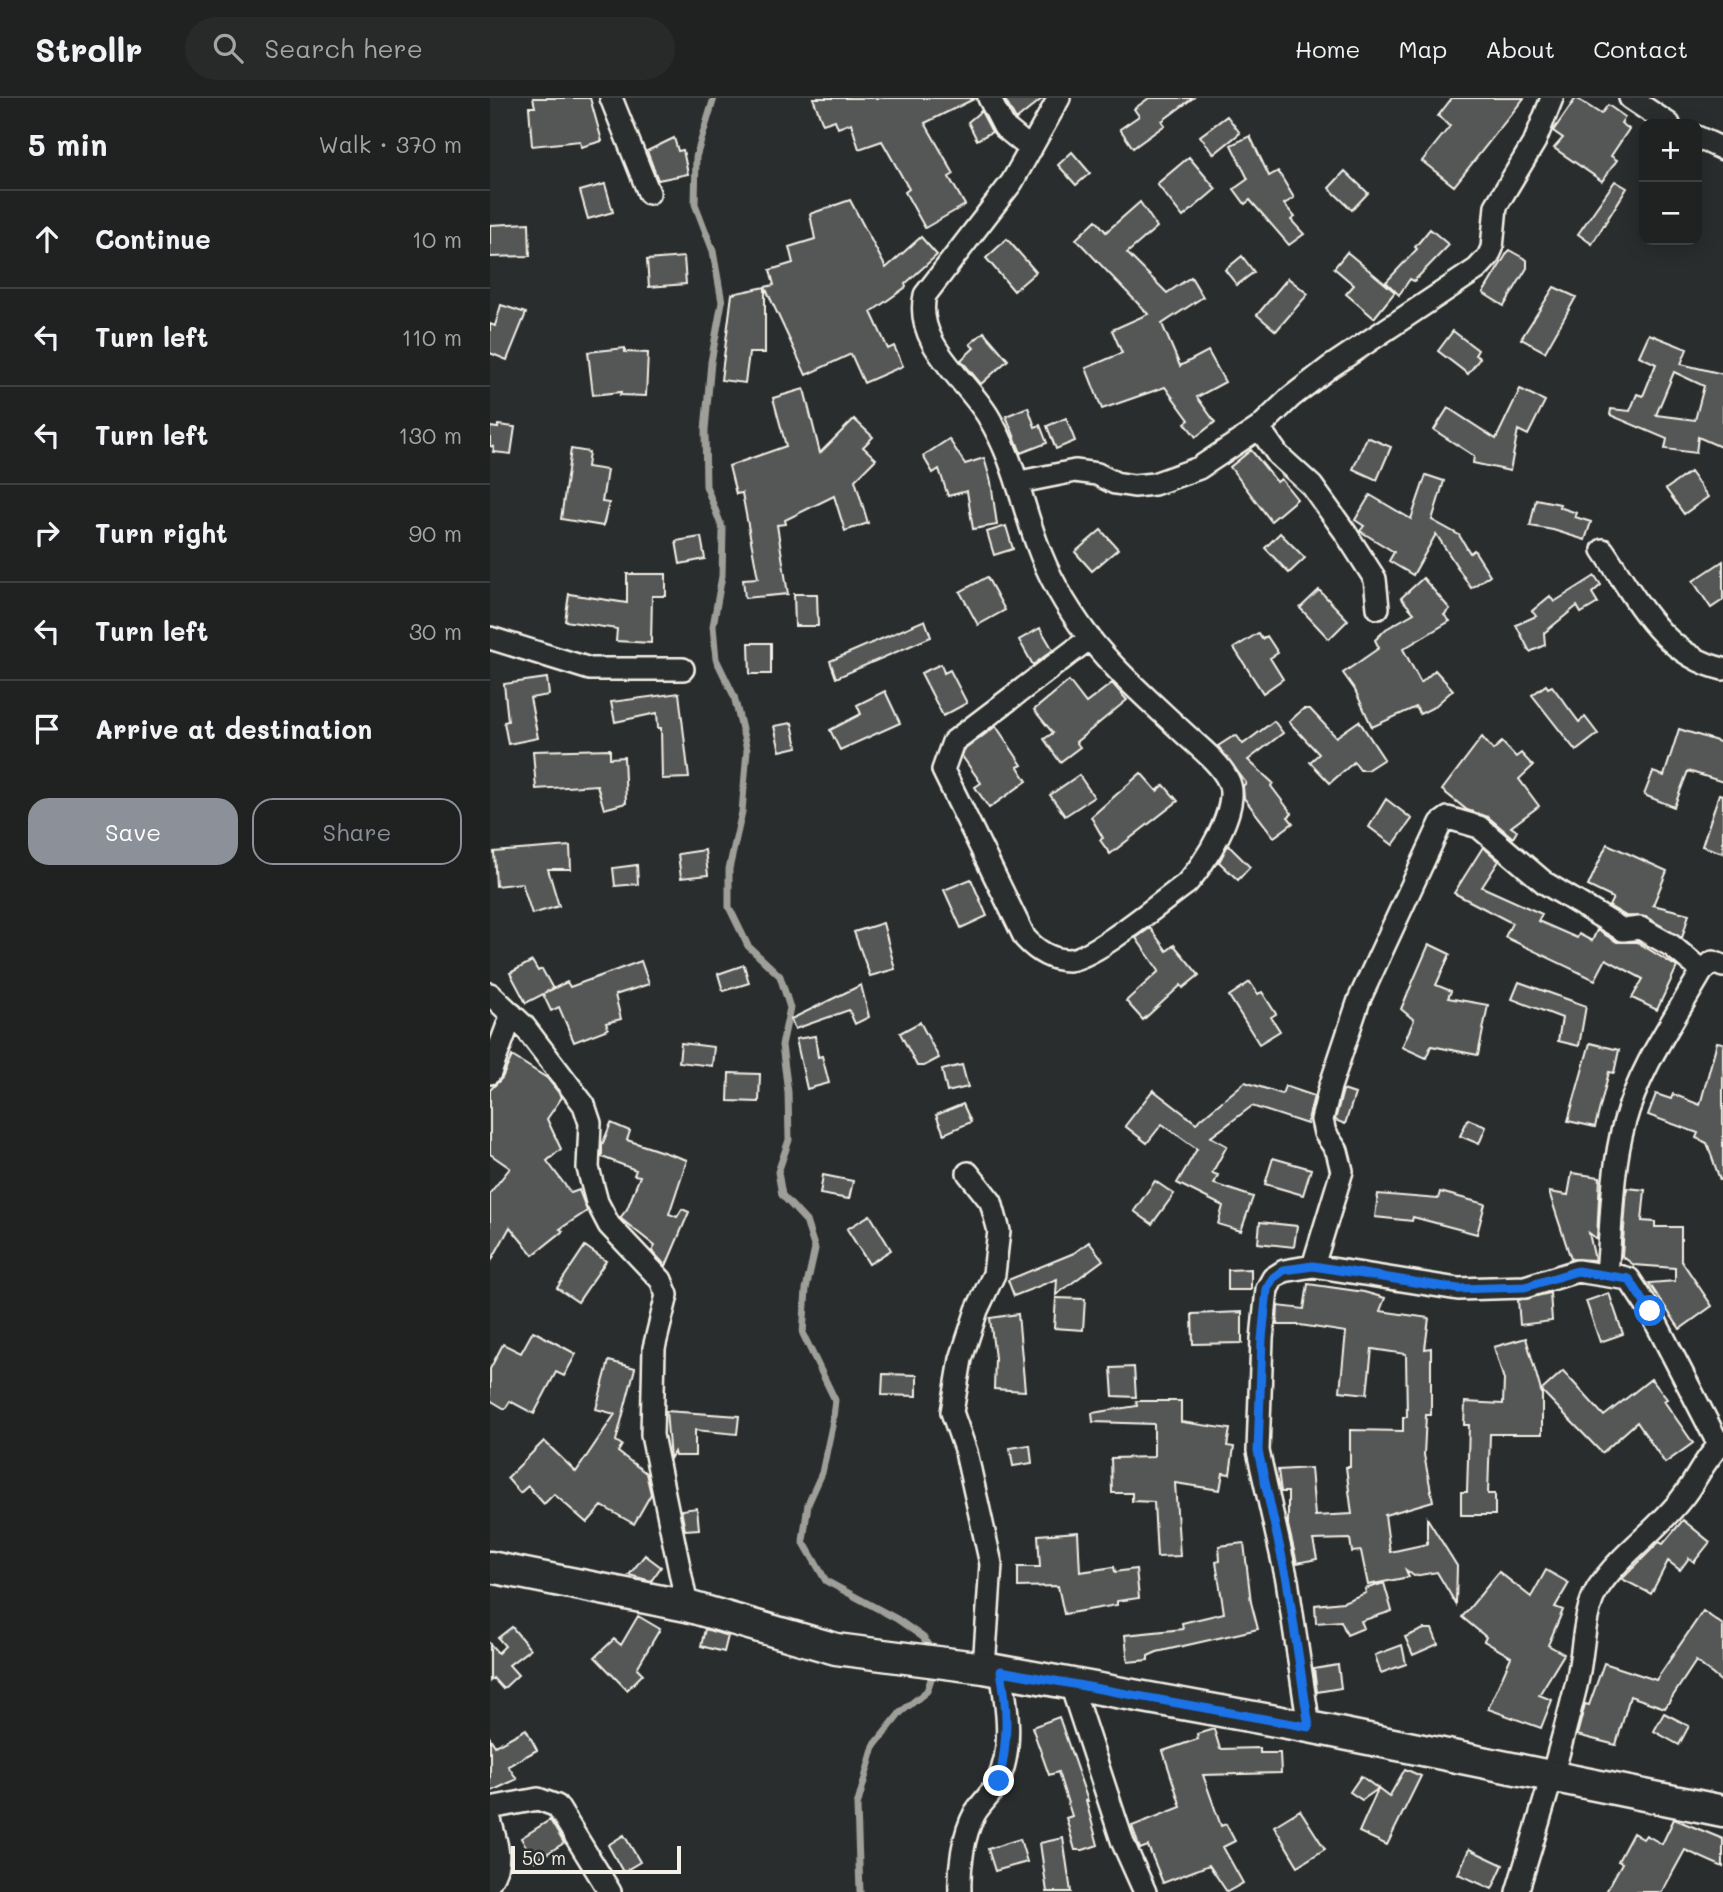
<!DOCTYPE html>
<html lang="en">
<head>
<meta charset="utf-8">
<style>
  :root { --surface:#202222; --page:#282a2a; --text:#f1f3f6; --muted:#a2a4a5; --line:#3d3f40; --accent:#8c9099 }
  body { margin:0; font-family:Mali,sans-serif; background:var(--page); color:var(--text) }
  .controls { position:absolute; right:21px; top:21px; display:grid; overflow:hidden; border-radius:14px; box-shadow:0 4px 18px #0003 }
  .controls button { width:63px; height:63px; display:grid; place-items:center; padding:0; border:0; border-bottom:2px solid var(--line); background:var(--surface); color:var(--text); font:35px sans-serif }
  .scale { position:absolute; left:21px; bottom:18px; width:170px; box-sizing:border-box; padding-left:7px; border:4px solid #f4f1e8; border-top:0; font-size:19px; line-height:24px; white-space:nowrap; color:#f4f1e8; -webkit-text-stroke:5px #2a2d2e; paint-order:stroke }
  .stop { position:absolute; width:21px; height:21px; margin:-16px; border:5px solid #1a73e8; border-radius:50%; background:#fff }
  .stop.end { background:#1a73e8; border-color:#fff; box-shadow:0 2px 7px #0008 }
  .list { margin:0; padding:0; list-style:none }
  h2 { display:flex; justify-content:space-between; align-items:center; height:91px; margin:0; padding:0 28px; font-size:30px }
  h2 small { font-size:23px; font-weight:400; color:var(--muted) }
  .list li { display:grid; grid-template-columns:46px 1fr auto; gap:21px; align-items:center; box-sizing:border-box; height:98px; padding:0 28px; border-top:2px solid var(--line) }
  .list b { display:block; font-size:26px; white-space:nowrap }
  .list em { font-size:23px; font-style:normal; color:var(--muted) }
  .actions { display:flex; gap:14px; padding:21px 28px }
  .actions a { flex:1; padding:16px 0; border:2px solid var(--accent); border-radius:21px; text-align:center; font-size:24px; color:var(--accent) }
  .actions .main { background:var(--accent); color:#fff }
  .icon { flex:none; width:38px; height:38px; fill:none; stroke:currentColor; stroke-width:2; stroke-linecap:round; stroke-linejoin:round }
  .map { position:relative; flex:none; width:1233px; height:1794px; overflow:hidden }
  header { display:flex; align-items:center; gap:42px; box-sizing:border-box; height:98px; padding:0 35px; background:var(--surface); border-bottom:2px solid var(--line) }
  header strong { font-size:33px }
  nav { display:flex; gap:38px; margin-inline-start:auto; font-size:24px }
  .search { width:490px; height:63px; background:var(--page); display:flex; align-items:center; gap:18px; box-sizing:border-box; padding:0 24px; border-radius:38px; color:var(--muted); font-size:26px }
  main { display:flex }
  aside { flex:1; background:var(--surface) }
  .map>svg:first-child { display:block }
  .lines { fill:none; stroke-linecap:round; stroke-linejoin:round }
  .stream { stroke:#9f9f9a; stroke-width:7 }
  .building { fill:#555756; stroke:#f4f1e8; stroke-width:2; fill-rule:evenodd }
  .street-casing { stroke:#f4f1e8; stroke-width:26 }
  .secondary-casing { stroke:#f4f1e8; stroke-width:35 }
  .street { stroke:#2a2d2e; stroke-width:21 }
  .secondary { stroke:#2a2d2e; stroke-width:30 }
  .route { stroke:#1a73e8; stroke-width:9 }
</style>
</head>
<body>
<header>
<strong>Strollr</strong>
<div class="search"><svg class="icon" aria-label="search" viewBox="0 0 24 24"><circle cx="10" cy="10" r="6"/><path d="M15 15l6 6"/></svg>Search here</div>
<nav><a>Home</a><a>Map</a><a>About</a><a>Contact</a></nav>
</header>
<main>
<aside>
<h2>5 min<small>Walk · 370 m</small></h2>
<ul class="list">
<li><svg class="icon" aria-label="ahead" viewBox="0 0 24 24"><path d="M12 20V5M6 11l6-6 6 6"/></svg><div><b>Continue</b></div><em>10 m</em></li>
<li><svg class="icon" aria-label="left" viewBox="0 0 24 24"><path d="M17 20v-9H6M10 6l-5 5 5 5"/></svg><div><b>Turn left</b></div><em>110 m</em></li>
<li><svg class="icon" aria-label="left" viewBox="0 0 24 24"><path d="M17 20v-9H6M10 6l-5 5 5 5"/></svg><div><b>Turn left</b></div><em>130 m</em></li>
<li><svg class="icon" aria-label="right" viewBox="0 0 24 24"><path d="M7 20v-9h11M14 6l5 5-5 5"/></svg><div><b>Turn right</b></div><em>90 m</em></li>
<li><svg class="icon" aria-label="left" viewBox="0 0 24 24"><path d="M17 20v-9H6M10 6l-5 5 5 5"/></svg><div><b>Turn left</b></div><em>30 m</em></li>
<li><svg class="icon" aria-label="arrive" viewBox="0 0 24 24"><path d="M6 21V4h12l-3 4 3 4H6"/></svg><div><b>Arrive at destination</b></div></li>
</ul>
<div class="actions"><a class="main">Save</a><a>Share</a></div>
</aside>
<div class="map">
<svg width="1233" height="1794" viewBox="0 0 1233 1794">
  <rect width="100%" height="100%" fill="#2a2d2e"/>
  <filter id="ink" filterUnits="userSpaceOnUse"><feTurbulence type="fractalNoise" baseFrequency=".0143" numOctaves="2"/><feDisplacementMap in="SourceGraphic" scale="14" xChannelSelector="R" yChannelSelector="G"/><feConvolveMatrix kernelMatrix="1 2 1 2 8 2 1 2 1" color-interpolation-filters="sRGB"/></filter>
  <g filter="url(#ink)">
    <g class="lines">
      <path class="stream" d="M224,0L206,59L205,106L223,153L232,204L221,264L215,332L216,388L233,432L232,478L223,528L226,561L244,598L257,652L252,714L239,771V809L258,848L290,878L300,910L292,947L298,994L299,1042L288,1074L292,1097L316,1123L325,1151L316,1191L313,1236L345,1302L342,1328L332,1375L318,1406L313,1443L336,1483L407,1521L434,1540L442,1555
        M370,1794L367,1708L384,1648L411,1614L437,1593L444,1572"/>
    </g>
    <path class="building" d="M43,0H100L112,43L91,49L90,43L42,48L39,9H45Z
      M323,0H486L435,25L464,76L459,79L475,107L435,130L415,94L419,91L392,43L369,51L361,25L348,30L345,22L333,26Z
      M514,0H553L526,22Z
      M659,0H703L672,23L675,27L643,50L630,31L649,18L644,11Z
      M962,0H1034L964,88L932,63L960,28L948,18Z
      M1086,0L1111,16L1118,7L1135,19L1131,25L1139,31L1121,58L1127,62L1112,83L1064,50L1073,40L1063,33Z
      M491,13L502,34L487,42L478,24Z
      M737,18L750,35L724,56L710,38Z
      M760,38L779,78L788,73L804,100L794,106L805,119L801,122L814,136L799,147L760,102L755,106L744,91L758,81L741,47Z
      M184,40L188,53L193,52L198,76L168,82L157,53Z
      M582,54L600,75L586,87L568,67Z
      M699,59L726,91L693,119L667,86Z
      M855,73L878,95L862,112L839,90Z
      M1125,83L1137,90L1102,146L1088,136Z
      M115,86L123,114L98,121L90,93Z
      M360,102L396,170L431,139L447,157L415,186L416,189L381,214L398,251L404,248L413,268L374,285L361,256L316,277L275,189L284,187L280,172L303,165L299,149L325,141L320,116Z
      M650,104L667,129L637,155L677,195L701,179L713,199L672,226L690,268L718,253L735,284L707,299L725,324L706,339L695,325L699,322L675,289L612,311L596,270L632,255L622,232L658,216L586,141L606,122L616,134Z
      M39,125L40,158L0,159V127Z
      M940,131L959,147L924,183L920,181L909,197L896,184L927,151L925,149Z
      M517,141L546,174L524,193L496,160Z
      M1019,152L1037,162V170L1014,208L993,195Z
      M857,154L905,194L884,220L856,196L864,187L844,170Z
      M752,158L764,174L747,187L735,172Z
      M194,159L196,186L159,189L157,162Z
      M798,180L818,196L786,233L767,217Z
      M275,189V255H259L255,285L231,282L242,196Z
      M1064,189L1086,199L1055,254L1031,241Z
      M11,207L36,215L17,262L0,255V226L5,228Z
      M963,233L988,252L985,257L990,260L978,276L948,253Z
      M494,234L518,262L491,286L471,262L484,250L480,246Z
      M1159,236L1197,251L1191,266L1233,276V350L1208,339L1206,355L1175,351L1177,341L1120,317L1121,311L1140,313L1147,296L1153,298L1166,266L1149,258ZM1184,274L1214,288L1205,322L1166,317Z
      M135,250V254L158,255L156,298L130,297L131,294L103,297L98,254Z
      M314,291L330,355L364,321L383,339L373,349L386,361L365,382L378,425L355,433L344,398L295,422L296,426L287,427L298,496L255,500L253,481L268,480L252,395L246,396L239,368L296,348L283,300Z
      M1030,291L1055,303L1038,337L1028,332L1020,373L983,365L984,358L944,332L958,310L1006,341Z
      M538,309L545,329L550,327L557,345L531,355L516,318Z
      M576,320L585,343L566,351L557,328Z
      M8,327L25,329L21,356L3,354L4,349L0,348V329L8,330Z
      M877,339L901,349L887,382L863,371Z
      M459,341L475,366L494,360L501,384L507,427L483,431L477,393L458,398L449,371L443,375L433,358Z
      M81,351L99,354L97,369L117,372L112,404L119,405L113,428L71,421Z
      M761,352L787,384L791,381L807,401L781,423L740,369Z
      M1200,374L1218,399L1194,416L1176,391Z
      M936,377L954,383L942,422L969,437L980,455L984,452L1000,477L981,490L946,436L923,477L899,463L904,454L870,433L874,428L865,422L880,397L921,421Z
      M1046,401L1070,406L1069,409L1087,415L1085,419L1101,424L1095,442L1063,432L1040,428Z
      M516,428L523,451L504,457L497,434Z
      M611,432L628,451L602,473L585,454Z
      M790,435L815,460L799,475L775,450Z
      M211,439L215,461L190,466L186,443Z
      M1233,463V502L1221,510L1203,483Z
      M137,476H176V498H162L161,545L126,543L127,531L75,523L79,496L137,505Z
      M1105,478L1111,487L1102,495L1108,505L1091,515L1087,508L1054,535L1055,547L1040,554L1026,527L1046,518L1042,513L1060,498L1064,504Z
      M497,479L515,512L488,527L470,494Z
      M933,480L960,511L954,517L960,523L913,551L931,585L945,572L963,592L944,609L930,616L926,609L882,629L865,592L853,575L889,550L885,542L896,531L924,515L911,500Z
      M829,492L858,522L839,541L810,510Z
      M304,496H327L328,528H305Z
      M435,522L441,539L346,580L340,563Z
      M550,530L563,552L543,567L529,542Z
      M768,535L772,541L777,538L788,555L780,560L793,581L773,595L744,550Z
      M259,545H281V576H260Z
      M451,566L454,575L460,572L477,605L453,618L431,575Z
      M57,580L59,597L40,600L48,640L18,646L14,624L18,623L14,586Z
      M579,583L596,605L622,585L637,602L586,644L590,649L570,664L554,641L563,635L544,612Z
      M1056,587L1058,590L1062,588L1089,624L1095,619L1108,636L1086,653L1042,597Z
      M395,593L410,625L350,652L340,632L371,616L367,607Z
      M189,595L199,680L172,681L171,630H168L167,615L125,624L121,604Z
      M813,611H820L846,639L869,623L894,661L877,672H870L864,664L840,685L820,664L829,656L799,624Z
      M784,623L793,635L758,662L783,685L781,688L802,716L798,719L803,725L784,739L754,700L753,688L756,685L728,648L742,639L747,638L753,646Z
      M302,625L307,649L290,653L284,628Z
      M506,628L532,667L528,669L537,683L499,710L485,689L491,685L472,658L474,652Z
      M1189,631L1233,645V684L1198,673L1184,709L1154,697L1163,674L1174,678Z
      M992,639L1003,652L1012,644L1026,659L1031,655L1043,668L1029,681L1049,708L1021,729L1027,733L1023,740L998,719L977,712L952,692Z
      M120,651V660L134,659L136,705L114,711L107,687L46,691L43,653Z
      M651,675L667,693L674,687L688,703L620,756L610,742L613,740L601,719Z
      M589,677L604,699L575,718L560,697Z
      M1229,696L1233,697V755L1212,748Z
      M896,701L922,721L903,747L879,729Z
      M1117,746L1177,773L1163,807L1199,816L1192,840L1156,819L1136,818L1119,808L1123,800L1098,788Z
      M738,747L760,769L748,782L729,764Z
      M80,748L81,771H58L69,808L42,816L32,785L6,788L4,754Z
      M993,749L1009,763L992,789L1052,816L1048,823L1087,840L1089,836L1102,843L1107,832L1127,844H1147L1187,869L1167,912L1142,900L1153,881L1116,861L1105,882L1015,839L1022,825L964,795Z
      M215,752L218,777L191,780L188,756Z
      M147,767L148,786L125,788L123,770Z
      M481,781L497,818L471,830L454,792Z
      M393,825L405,871L380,878L364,834Z
      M660,830L677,853L684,847L709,877L693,890L691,887L653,922L636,903L669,873L646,840Z
      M939,846L960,856L946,887L961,893L958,900L998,907L988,957L941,948L936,960L912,949L924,922L911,911Z
      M42,863L48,873L52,871L63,891L54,895L77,884L80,889L151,863L159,886L125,897L131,921L116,925L118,931L84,944L69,909L61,913L53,896L36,905L20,875Z
      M254,867L259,885L233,893L228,876Z
      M760,884L768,896L772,894L786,916L781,919L790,933L769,946L739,898Z
      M1029,884L1096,908L1089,948L1068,943L1072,920L1022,901Z
      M371,887L379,919L365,926L359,912L305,931L301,921Z
      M430,924L449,960L434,968H427L410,935Z
      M325,938L328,959L332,958L339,985L317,991L306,941Z
      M1227,944L1233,945V1081L1230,1082L1217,1045L1206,1040L1208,1035L1158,1017L1166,996L1181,1001L1183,996L1210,1007Z
      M191,945L224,949L222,968L189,964Z
      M1100,945L1129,952L1124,975L1119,974L1105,1029L1078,1023Z
      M22,958L57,980L72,999L57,1021L71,1051L57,1063L81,1095L89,1092L97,1113L70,1131L73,1133L43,1157L20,1129L0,1165V1095L20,1070L0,1056V992L12,980Z
      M472,967L478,989L457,994L452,972Z
      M239,975L270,976L269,1004L238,1003Z
      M755,984L792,996L795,988L824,998L817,1026L762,1008L721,1039L737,1048L722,1075L728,1077L724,1086L763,1099L751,1133L728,1126L733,1108L687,1085L707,1051L672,1026L657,1045L635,1028L663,992L706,1025Z
      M853,992L865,996L855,1026L845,1022Z
      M473,1006L481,1024L454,1036L446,1017Z
      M978,1021L996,1029L989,1046L970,1038Z
      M121,1025L140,1033L137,1042L197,1062L179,1116L187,1119L192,1111L199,1114L176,1168L162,1153L165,1148L130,1120L137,1111L150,1078L144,1077L146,1072L112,1059V1047Z
      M783,1060L821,1071L813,1097L775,1086Z
      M1082,1075L1110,1079L1107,1141L1099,1135L1105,1162L1081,1161L1059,1094L1078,1097Z
      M333,1077L363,1083L359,1101L330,1096Z
      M665,1083L684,1096L662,1126L644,1113Z
      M1137,1090L1155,1092L1152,1123L1165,1124V1129H1191V1162L1222,1208L1190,1231L1159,1185L1185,1183V1170L1144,1167L1132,1158Z
      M950,1094L995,1106L987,1136L923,1119L922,1123L885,1119L888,1096L948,1101Z
      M380,1117L401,1152L379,1166L357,1131Z
      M770,1124L807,1128L804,1149L768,1145Z
      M599,1144L613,1162L566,1197L567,1181L524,1198L518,1182L584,1155Z
      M95,1148L116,1163L88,1204L67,1190Z
      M761,1171V1192H738V1172Z
      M818,1186L874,1194L895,1200L890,1213L939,1220L935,1251L941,1250V1317H936L934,1357L943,1403L895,1417L900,1454L937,1446V1420L967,1468L966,1506L947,1474L924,1478L916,1472L919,1479L878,1487L871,1453L862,1454L860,1441L823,1442L827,1461L807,1465L798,1427V1394H791L788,1372L821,1370L825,1418L862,1416L856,1369H860V1332L913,1333V1319H917L916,1256L882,1251L877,1296L850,1293L856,1234L810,1227H787L788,1208L814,1211Z
      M1060,1195L1062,1223L1030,1227L1028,1202Z
      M1119,1195L1133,1236L1110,1244L1096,1203Z
      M566,1200L595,1201L593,1232L564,1230Z
      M752,1214V1245L703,1246L702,1216Z
      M528,1216L535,1293L504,1291L505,1260L500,1220Z
      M43,1233L86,1256L74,1278L66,1274L44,1316L20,1303L15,1311L0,1302V1271L13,1246L31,1255Z
      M1036,1240L1051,1293L1073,1273L1114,1318L1161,1281L1177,1301L1174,1303L1203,1345L1175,1365L1147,1324L1112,1355L1052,1293V1336H1000L998,1396H1005V1417H971V1394H977L979,1327H974L975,1304L1013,1306L1014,1282L1004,1249Z
      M119,1263L145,1270L126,1343L132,1347L128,1354L156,1375L161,1396L144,1426L112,1408L97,1425L64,1396L54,1406L38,1388L30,1395L17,1380L54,1343L86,1374L125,1316L106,1311Z
      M644,1269L646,1299L623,1298L621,1270Z
      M393,1276L427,1277V1298L392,1297Z
      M646,1303H691V1324L740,1331L737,1348L744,1349L740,1376L733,1375L730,1392L685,1385L690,1458L667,1459L664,1404L642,1403V1395H622L621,1360L664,1359V1326L603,1324L602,1315L647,1308Z
      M176,1313L249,1318L247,1336L205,1332V1358H185L184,1354L180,1361Z
      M540,1347L542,1365L523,1368L520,1350Z
      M207,1410L209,1431L195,1432L191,1412Z
      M1193,1422L1220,1444L1204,1464L1199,1460L1190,1472L1178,1463L1161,1496L1132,1481L1169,1444L1173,1446Z
      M588,1434L590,1474L624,1469L625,1474L646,1471L649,1500L627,1503V1507L574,1516L568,1488L528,1489V1469H550L548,1437Z
      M754,1445L761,1504L768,1531L667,1554L658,1558V1562L638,1564L635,1537L693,1531L692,1525L734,1515L726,1464L730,1463L729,1448Z
      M155,1457L171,1469L161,1483L139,1477Z
      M1056,1472L1079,1485L1065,1509L1073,1512L1058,1547L1074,1556L1049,1597L1062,1602L1051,1630L998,1611L1021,1559L994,1543L996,1539L972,1519L1009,1474L1041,1499Z
      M894,1485L902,1513L871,1523L874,1530L857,1537L851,1523L826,1525L825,1507L853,1504L876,1495L875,1491Z
      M1213,1513L1233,1527V1585L1206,1563L1175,1610L1140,1598L1126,1647L1087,1637L1095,1606L1099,1607L1114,1565L1166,1582Z
      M148,1518L170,1531L147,1570L153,1576L137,1592L105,1559L124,1541L131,1547Z
      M22,1529L40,1551L19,1567L28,1577L13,1591L3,1580L0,1583V1546L8,1555L15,1548L8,1540Z
      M215,1531L238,1538L234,1554L211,1548Z
      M934,1531H942L948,1546L923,1557L915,1539Z
      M912,1547L916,1566L891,1575L885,1557Z
      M848,1567L851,1590L827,1594L824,1571Z
      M1174,1615L1199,1628L1189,1647L1164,1633Z
      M569,1619L598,1703H596L608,1747L593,1752H585L576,1720L582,1718L568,1674L559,1677L542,1629Z
      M36,1631L47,1652L18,1668L27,1681L0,1694V1640L5,1648Z
      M724,1631L730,1651L770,1650V1655H790L791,1675L713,1677L731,1728L736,1726L745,1743L733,1749L753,1785L737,1794L719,1767L673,1785L658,1748L650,1751L642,1728L691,1709L673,1653L708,1641L707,1636Z
      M915,1671L931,1678L897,1747L869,1734L888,1691L872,1702L860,1694L871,1678L899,1699Z
      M810,1712L835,1751L808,1768L784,1728Z
      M1184,1721L1233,1741V1769L1195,1752L1172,1794H1116L1132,1765L1128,1763L1143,1735L1153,1741L1156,1737L1172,1746Z
      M60,1722L74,1745L45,1763L31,1740Z
      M134,1737L150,1764L133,1774L118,1747Z
      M573,1740L581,1794H557L550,1745Z
      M530,1741L537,1764L505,1773L498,1751Z
      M979,1751L1013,1767L1002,1791L968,1776Z"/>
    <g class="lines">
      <g class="street-casing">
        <path id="street" d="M121,0L159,95
          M499,0L514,29L541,51
          M569,0L522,84L435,197C424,246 475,280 498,318C525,363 530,400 547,446C559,480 577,510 598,538C626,574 662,605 695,636C709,649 730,665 738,682C752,708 714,767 696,786C672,803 604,861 578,862C561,862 546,852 535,840L453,672L463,644L600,540
          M1140,0L1179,26
          M1207,39L1233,51
          M769,330L788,357L822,388L855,434L885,481L888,510
          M530,384L585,373L607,376L625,385L644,388L664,386L709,370L769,330L801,299L840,269L987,171L998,159L1002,150L1006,108L1045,43L1062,0
          M1113,452C1146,500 1172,557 1233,571
          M0,540L100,571H193
          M0,896L34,928L94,1007L100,1025L98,1070L107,1104L119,1127L171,1182L177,1197L164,1250L162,1337L197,1508
          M0,975L22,916
          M478,1075L501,1104L509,1133L504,1176L487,1212L471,1261L462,1314L476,1354L501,1466L494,1570
          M823,1168L852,1073L847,1053L835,1035L832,1022L840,989L869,902L951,725L958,720L989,729L1055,785L1133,832L1150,830L1182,848L1212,873
          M1229,1347L1160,1213L1139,1181L1117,1175C1122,1125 1121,1074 1134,1026C1149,970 1184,922 1212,873L1223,864L1233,868
          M581,1587L633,1745L655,1794
          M819,1629L797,1482L768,1353L772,1241L777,1191L783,1180L794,1173L823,1168L968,1191L1035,1189L1087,1173L1139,1181
          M0,1710L48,1701L67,1708L120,1794
          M0,1722C6,1745 14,1761 0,1783
          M470,1794C469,1769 473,1737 485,1715C492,1704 502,1696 507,1685C524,1651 517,1608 511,1573
          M1027,1794C1048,1726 1069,1658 1086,1588C1094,1558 1092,1515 1108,1490C1131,1455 1167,1433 1192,1400C1206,1383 1216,1358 1233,1344"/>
      </g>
      <g class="secondary-casing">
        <path id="secondary" d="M0,1469L197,1508L346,1551L494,1570L819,1629L1233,1713"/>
      </g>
      <use href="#street" class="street"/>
      <use href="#secondary" class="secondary"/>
    </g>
  </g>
  <g class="lines" filter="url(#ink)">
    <path class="route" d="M509,1683C518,1644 518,1612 511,1573L819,1629L797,1482L768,1353L772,1241L777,1191L783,1180L794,1172L823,1168L968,1191L1035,1189L1087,1173L1139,1181L1160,1213"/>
  </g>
</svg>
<div class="controls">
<button>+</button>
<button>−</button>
</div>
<div class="scale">50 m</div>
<div class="stop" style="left:1160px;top:1213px"></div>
<div class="stop end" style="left:509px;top:1683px"></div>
</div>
</main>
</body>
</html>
